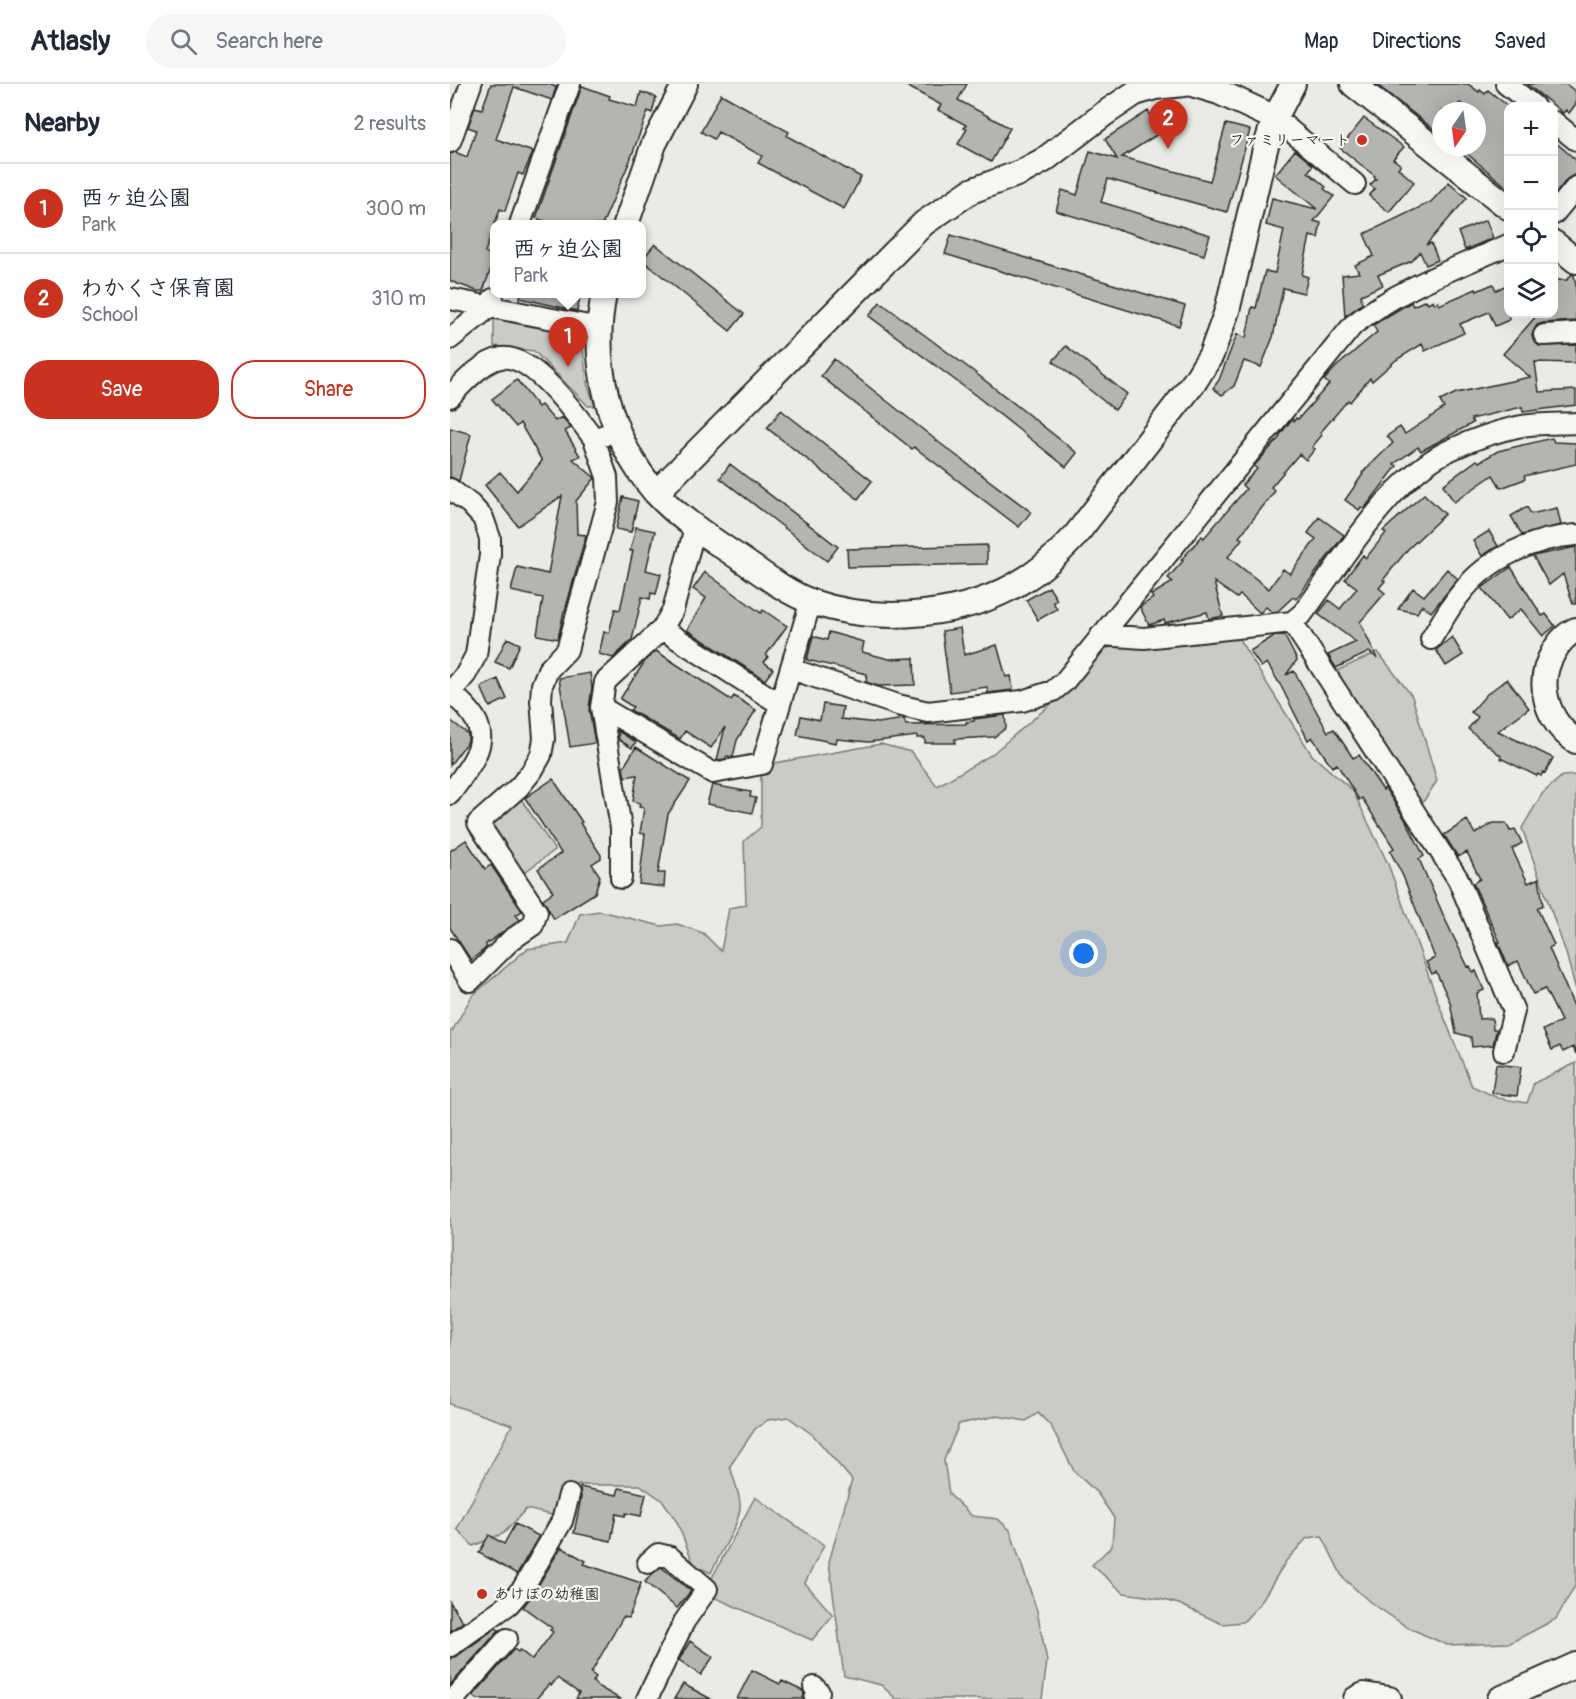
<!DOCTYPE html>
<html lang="en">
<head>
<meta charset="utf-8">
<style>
  :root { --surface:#fff; --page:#f6f6f7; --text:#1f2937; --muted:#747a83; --line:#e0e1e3; --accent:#c8321e }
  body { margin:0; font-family:Pangolin,"Klee One",sans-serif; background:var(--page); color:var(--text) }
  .controls { position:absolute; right:18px; top:18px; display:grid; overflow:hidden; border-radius:12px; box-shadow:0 6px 24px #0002 }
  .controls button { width:54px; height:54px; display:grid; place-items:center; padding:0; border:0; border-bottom:2px solid var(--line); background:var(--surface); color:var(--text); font:30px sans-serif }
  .compass { position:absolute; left:982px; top:18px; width:54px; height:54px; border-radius:50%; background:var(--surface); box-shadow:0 6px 24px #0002; rotate:193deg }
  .you { position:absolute; left:634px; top:870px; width:21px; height:21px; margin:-15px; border:4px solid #fff; border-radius:50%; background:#1a73e8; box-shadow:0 0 0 9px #1a73e833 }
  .badge { display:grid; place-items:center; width:39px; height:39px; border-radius:50%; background:var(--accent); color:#fff; font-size:20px; font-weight:700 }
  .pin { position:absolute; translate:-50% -50px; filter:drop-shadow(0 2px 3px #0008) }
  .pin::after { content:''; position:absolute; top:32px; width:21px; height:18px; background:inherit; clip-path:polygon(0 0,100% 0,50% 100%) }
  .popup { position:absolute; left:40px; top:136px; width:156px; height:78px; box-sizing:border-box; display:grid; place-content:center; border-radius:12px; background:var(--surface); filter:drop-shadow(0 2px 4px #0005); font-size:20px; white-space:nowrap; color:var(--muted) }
  .popup b { font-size:22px; color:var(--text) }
  .popup::after { content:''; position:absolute; left:50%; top:100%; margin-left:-12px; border:12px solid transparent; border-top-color:var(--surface) }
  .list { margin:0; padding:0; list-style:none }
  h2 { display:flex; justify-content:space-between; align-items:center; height:78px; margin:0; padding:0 24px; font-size:26px }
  h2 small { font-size:20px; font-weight:400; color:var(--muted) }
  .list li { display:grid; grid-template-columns:39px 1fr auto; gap:18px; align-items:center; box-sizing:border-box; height:90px; padding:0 24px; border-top:2px solid var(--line) }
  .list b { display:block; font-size:22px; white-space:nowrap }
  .list p { margin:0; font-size:20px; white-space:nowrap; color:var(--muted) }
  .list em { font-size:20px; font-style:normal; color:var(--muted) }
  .actions { display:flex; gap:12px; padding:18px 24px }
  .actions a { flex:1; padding:14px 0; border:2px solid var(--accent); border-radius:24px; text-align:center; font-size:21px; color:var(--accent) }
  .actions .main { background:var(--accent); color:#fff }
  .icon { flex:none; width:33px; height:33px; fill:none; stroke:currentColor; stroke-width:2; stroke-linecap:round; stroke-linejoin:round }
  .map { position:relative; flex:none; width:1126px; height:1615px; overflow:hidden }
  header { display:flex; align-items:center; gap:36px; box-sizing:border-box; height:84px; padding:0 30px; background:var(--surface); border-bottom:2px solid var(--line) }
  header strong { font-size:28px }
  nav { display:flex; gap:33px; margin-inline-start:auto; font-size:21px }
  .search { width:420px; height:54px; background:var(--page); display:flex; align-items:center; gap:15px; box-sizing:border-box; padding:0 21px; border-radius:33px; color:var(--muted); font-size:22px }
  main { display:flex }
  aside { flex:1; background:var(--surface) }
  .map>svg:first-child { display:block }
  .green { fill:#cacac7; stroke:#7a7a79; stroke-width:1.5 }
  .building { fill:#b4b4b1; stroke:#2b2b2b; stroke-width:1.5 }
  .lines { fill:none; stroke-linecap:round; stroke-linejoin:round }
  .minor-casing { stroke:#2b2b2b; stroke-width:24 }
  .tertiary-casing { stroke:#2b2b2b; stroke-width:28 }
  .minor { stroke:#f6f6f2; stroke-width:20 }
  .tertiary { stroke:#f6f6f2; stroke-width:24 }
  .poi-dot { fill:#c8321e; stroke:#f6f6f2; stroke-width:2 }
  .labels { text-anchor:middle; stroke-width:4.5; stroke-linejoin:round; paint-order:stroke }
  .poi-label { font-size:15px; font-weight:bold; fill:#2b2b2b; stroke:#f6f6f2; text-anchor:end }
</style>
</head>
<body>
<header>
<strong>Atlasly</strong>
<div class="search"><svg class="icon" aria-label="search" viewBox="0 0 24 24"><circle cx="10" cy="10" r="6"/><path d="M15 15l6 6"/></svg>Search here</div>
<nav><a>Map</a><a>Directions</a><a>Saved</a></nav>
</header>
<main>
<aside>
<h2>Nearby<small>2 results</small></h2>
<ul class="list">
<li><span class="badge">1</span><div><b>西ヶ迫公園</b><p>Park</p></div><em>300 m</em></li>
<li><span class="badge">2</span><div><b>わかくさ保育園</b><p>School</p></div><em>310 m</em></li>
</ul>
<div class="actions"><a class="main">Save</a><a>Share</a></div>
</aside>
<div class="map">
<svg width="1126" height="1615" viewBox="0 0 1126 1615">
  <rect width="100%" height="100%" fill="#eaeae6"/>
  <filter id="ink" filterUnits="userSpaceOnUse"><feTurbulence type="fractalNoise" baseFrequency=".0167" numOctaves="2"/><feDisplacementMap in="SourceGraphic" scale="12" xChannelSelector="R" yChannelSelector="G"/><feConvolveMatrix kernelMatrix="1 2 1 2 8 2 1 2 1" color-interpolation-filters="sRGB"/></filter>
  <g filter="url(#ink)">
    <path class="green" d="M44,230L131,249L137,299L145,322H138L84,267L44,262Z
      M787,552L862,671L903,707L938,780L990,923L1022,1002L1048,1014L1077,1019L1084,999L1126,979V1500L1106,1535L1060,1559L997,1561L957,1543L920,1518L893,1494L872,1452L857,1454L836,1477L809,1521L793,1538L772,1540L729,1520L702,1513L674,1509L642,1481L662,1462L664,1434L648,1410L624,1387L601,1342L588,1329L576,1337L547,1332L509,1340L494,1376L499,1410L522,1432L548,1435L560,1446L587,1527L597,1577L592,1615H446L431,1601L394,1592L379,1478L402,1396L363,1351L338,1333L318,1336L305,1345L280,1382C283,1394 289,1407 290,1419C292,1438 269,1470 261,1489L244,1481L227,1438L213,1417L190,1401H128L115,1434L76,1425L54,1449L23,1462L7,1445L62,1341L0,1320V947H2L22,912L77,865L118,859L130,830L150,827L211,842L227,840L253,849L271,867L279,824L296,821L294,757L311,743V693L319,680L431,660L461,668L487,702L541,671L615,608L653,564Z
      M928,568L962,612L987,697L971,721L886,587Z
      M1126,691V906L1116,869L1072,744L1092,710L1112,692Z
      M69,712L105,766L72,790L42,748L44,736Z
      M305,1413L374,1461L355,1499L383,1531L362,1556L254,1509Z"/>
    <path class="building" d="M41,0H98L106,3L102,16L64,3L46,55L83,68L73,91L68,89L55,127L50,125L35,168L45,173L33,207H27L0,197V70L5,68L17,73L26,46L18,43L25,23L32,25Z
      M453,0H517L508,16L560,44L541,78L508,60L517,45L514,44L516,41L488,26L491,21Z
      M926,0H1018L1029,8L1030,6L1035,10L1038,6L1059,23V105L1009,63H1027V27H1020L1010,19L1003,27H991V51Z
      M1077,0H1116L1126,8V20L1119,29L1116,26L1113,29Z
      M132,2L160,12L159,15L187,23L191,8L206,13L202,29L198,27L179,79L152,141H105L86,134Z
      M271,10L339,48L337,52L411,93L394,125L308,79L312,72L268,48L264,55L251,48Z
      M698,27L711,48L672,73L760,97L776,40L800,46L777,128L658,95L651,118L760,151L754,171L606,127L612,106L627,111L640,67L667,75L655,55Z
      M914,34L954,63L943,75L951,81L948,84L964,98L939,128L919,112L925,105L920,101L926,95L924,93L925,92L890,64Z
      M1104,57L1126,76V90L1117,95L1104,112Z
      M845,66L863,81L858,88L876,103L874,105L884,112L864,137L871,139L868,154L860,152L852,191L858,193L854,209L833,204L823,253L811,283L794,277L784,302L772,311L763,304L769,296L787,250L796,254L802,223L806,224L815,187L825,189L834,146L816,141L822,114L867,125L825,91Z
      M999,98L1017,114L976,161L981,159L988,176L976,181L970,168L962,177L928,191L933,201L911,211L912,220L895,232L892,191L909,189L905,181L924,172L914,150L981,118Z
      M1036,136L1043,154L1015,166L1008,148Z
      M501,151L735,222L729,242L495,170Z
      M205,160L294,230L280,247L192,176Z
      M1122,190L1124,191L1126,202V237L1093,239L1087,241L1082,251L1084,257L1089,262L1126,261V279L1085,278L1089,308L1126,306V321L1073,328L1072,323L1021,335L1023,339L971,367L968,363L944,380L947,382L914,425L911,423L909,426L895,416L913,390L912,389L943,359L937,352L950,343L955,350L994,324L990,317L1006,309L1080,293L1053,270L1088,230H1104V196H1117Z
      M1043,200L1046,206L1059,200V236L1045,242L1039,228L1010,240L1014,249L975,267L972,260L946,276L922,297L920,294L900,318L898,316L870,349L872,351L862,363L865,365L856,376L849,370L821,403L825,407L789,453L792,455L778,473L819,505L833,485L840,490L866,455L858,449L869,433L894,451L846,515L843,513L828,527L822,528L816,523L810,529L792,512L790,511L787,514L764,498L773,532L759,535L757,528L715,539L714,536L699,541L690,523L703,514L701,511L723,498L718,494L733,477L731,476L752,452L754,454L796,405L792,401L807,385L804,382L830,353L829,352L842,335L844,337L846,334L848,335L879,300L874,296L886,283L927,248L923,241L961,218L963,222L976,216L978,219L983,216L985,220L988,218L989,221L1026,205L1027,207Z
      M71,210H112L130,213L127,227L70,214Z
      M430,218L523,287L627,369L616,383L525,311L419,232Z
      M616,262L677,310L665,326L603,277Z
      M384,275L491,360L581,428L569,443L464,363L462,365L371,292Z
      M67,296L88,323L91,321L105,337L112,333L118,340L121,344L115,347L130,372L123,375L145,394L126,417L127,450L136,451L115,527H114L108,555L87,551L93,514L61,507L67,483L98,490L112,412L68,442L35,401L50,388L67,407L92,377L70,339L66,343L42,315Z
      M331,326L422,397L408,415L317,344Z
      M0,344L21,350L9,397L0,393Z
      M1102,354L1104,358L1126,359V380L1074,392L1075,395L1051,404L1043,391L1004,418L993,401L1027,376L1029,378L1048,367Z
      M280,380L388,463L377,477L270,394Z
      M974,410L995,430L958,465L933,496L935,497L929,504L935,509L910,538L927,574L919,568L886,584L878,571L906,558L868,530L879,516L890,525L907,504L895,495L913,471L916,474L936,449L933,447Z
      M173,413L188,417L181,448L166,445Z
      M1077,423L1081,430L1107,424L1111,441L1072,451L1061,432Z
      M186,443L205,447L196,486L211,490L206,510L201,509L200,515L192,513L182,556L163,574L149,570L154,548L159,549L165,525L170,526L183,467H180Z
      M1039,447L1048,462L1032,472L1023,457Z
      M537,461V480L398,483L397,465Z
      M1126,463V520H1123L1113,490L1099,501L1083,472Z
      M1061,483L1092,532L1096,530L1105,542L1093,552L1071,525L1057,536L1032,504Z
      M997,485L1008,495L981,528L972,521L967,529L948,525L963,504L974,512Z
      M255,488L311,529L313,526L337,542L316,571L318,573L314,578L323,585L315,596L237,546L256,514L243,505Z
      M599,503L607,516L603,518L607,525L588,536L576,516Z
      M510,544L514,571L547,561L556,593L561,592L563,606L538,609L537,603L500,608L492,547Z
      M379,548L414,558L412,568L439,575L464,574L465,601L428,602L416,598L417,590L357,576L363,552L377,556Z
      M834,551L847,576L836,591L844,587L878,648L884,645L903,674L909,671L933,706L935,704L955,735L974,772L969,775L995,835L1018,883L1020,882L1023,888L1026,887L1034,906L1027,909L1029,935L1042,934L1043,945H1046V948L1043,961L1022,963L1021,953L1006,949L1000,918L986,888L982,890L976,878L985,874L953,792L940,767L944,764L912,714L909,716L887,680L882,683L862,653L858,656L831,602L817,579L811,583L800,567L824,552Z
      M1002,553L1013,571L996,582L986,566Z
      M57,554L70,560L59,584L45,578Z
      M206,567L281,616L284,612L306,626L287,656L283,673L277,672L275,675L267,676L275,643L261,664L235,647L230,655L180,626L183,623L170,615L195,577Z
      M140,589L142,603L139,625L145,659L120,663L109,594Z
      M48,595L57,615L40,623L31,603Z
      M1057,595L1079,624L1048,647L1103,674L1095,689L1093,688L1091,692L1088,690L1087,692L1050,674L1051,672L1018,645L1028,633L1021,628L1037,610Z
      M373,620L393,623L391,635L428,639L454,635L456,641L516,640V638L524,637V635L555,631L556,644L544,653L505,655V659H475V654H467V652L419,658L387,655L386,659L347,651L351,632L370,636Z
      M0,636L18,650V657L0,681Z
      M168,647L186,658L182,664L169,656Z
      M186,663L240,697L218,730L208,789H215L214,803L189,800L195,750L190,749L194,724L189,723L190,719L183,717L187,691L175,693L173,684Z
      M103,695L132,738L130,739L151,771V774L142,780L150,792L145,809L104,835L93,815L103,808L88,785L111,769L75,714Z
      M262,701L301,708L300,713L306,714L302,729L257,720Z
      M1017,736L1025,750L1043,739H1056L1060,747L1065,745L1072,759L1062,765L1078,799L1089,794L1093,821L1087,824L1104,861L1099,864L1126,927V970L1123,963L1113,968L1110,962L1102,966L1093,946L1111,937L1095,905L1083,910L1068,877L1058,882L1048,858H1050L1023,799L1030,795L1017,768L1008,773L994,751Z
      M16,756L35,785L41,781L72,827L66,831L70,836L36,860V864L21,876L0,844V767Z
      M1046,980L1071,983L1067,1012L1042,1009Z
      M130,1403L167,1411L169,1404L196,1410L191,1432L176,1429L175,1432L166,1430L161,1457L124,1449L131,1414Z
      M65,1440L89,1452L67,1490L29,1469L39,1451L54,1460Z
      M111,1463L136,1477L134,1480L191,1499L179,1534L173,1533L141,1589L146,1593L143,1598L147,1602L170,1615H126L129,1609L107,1594L101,1602L99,1600L86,1615H27L23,1612L64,1565L68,1568L70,1566L82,1576L103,1548L100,1546L102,1544L73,1523L83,1510Z
      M211,1483L241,1507L227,1524L195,1498L201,1491Z
      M0,1518L13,1538L0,1547Z
      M46,1544L49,1546L0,1601V1574L7,1572Z
      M240,1557L263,1573L251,1591L229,1576Z
      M302,1586L330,1600L332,1597L353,1607L354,1610L353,1615H287Z
      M233,1600L261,1615H224Z"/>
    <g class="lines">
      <g class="minor-casing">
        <path id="minor" d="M1056,0L1084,22
          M825,34L905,100
          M1104,38L1126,56
          M0,58L21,0
          M1104,130L1126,103
          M70,140L120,0
          M0,215L149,244
          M1094,251L1126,249
          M0,255L41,222L43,215
          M0,313C12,300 33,277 51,274C82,269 128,333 144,355L155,351
          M0,405L20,420L33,434L40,454V471L26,571L16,590L0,609
          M245,444L223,526L212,545L155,598L151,623L263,689L312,680L361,517
          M842,538L1008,795L1064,927L1054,967
          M212,545L330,620
          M651,551L694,554L842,538L853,529C892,477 939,396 998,367C1019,357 1044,348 1067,343C1085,339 1107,340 1126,339
          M981,555C991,539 1000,522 1012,508C1038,474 1084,454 1126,451
          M341,585L448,621L478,628L572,617L603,607L614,598L903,241C950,204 1004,185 1058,161
          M151,623L171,744V794
          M0,710C30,668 49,648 1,609
          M0,865L20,897L61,856L83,841L87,828L28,739L69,703L82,687L91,671L94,655L91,616L92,601L98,586L117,566L158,418L157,393L144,355
          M0,1562L59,1520L73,1504L112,1437L119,1411
          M364,1603L369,1608L365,1615
          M4,1615L57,1555
          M197,1615L234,1538L257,1505L220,1473L208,1470L198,1479"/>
      </g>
      <g class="tertiary-casing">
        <path id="tertiary" d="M742,0L769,8L825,34
          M903,0L1058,123
          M176,140L204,60L235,0
          M1104,159L1126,177
          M154,210C140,279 159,355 206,409C229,434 257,452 285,471C309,487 335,508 362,518C429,541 518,533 577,494C595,483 610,468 625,452L745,297L761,271L777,227L815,65L825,34L843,0
          M206,409L474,139L521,107L572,88L594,76L654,30L685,9L705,3L734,0
          M1126,546C1116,550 1108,560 1103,569C1085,600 1097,638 1126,657
          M906,1615L914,1611L939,1615
          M1050,1615L1126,1581"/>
      </g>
      <use href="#minor" class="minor"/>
      <use href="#tertiary" class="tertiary"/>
    </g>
  </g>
  <g class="poi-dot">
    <circle cx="912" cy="56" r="6"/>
    <circle cx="32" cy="1510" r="6"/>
  </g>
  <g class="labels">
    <g class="poi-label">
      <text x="900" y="61">ファミリーマート</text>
      <text x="44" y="1515" text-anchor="start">あけぼの幼稚園</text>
    </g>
  </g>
</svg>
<div class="controls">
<button>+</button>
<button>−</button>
<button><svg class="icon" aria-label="locate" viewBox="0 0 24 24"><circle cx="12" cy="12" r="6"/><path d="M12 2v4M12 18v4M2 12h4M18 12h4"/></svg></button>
<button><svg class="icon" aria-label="layers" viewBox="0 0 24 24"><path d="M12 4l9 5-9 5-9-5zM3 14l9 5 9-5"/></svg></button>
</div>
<svg class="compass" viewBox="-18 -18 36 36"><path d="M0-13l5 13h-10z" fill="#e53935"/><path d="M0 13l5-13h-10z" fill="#747a83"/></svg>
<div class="you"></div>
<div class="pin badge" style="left:118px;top:283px">1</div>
<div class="popup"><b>西ヶ迫公園</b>Park</div>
<div class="pin badge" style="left:718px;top:65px">2</div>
</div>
</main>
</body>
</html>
